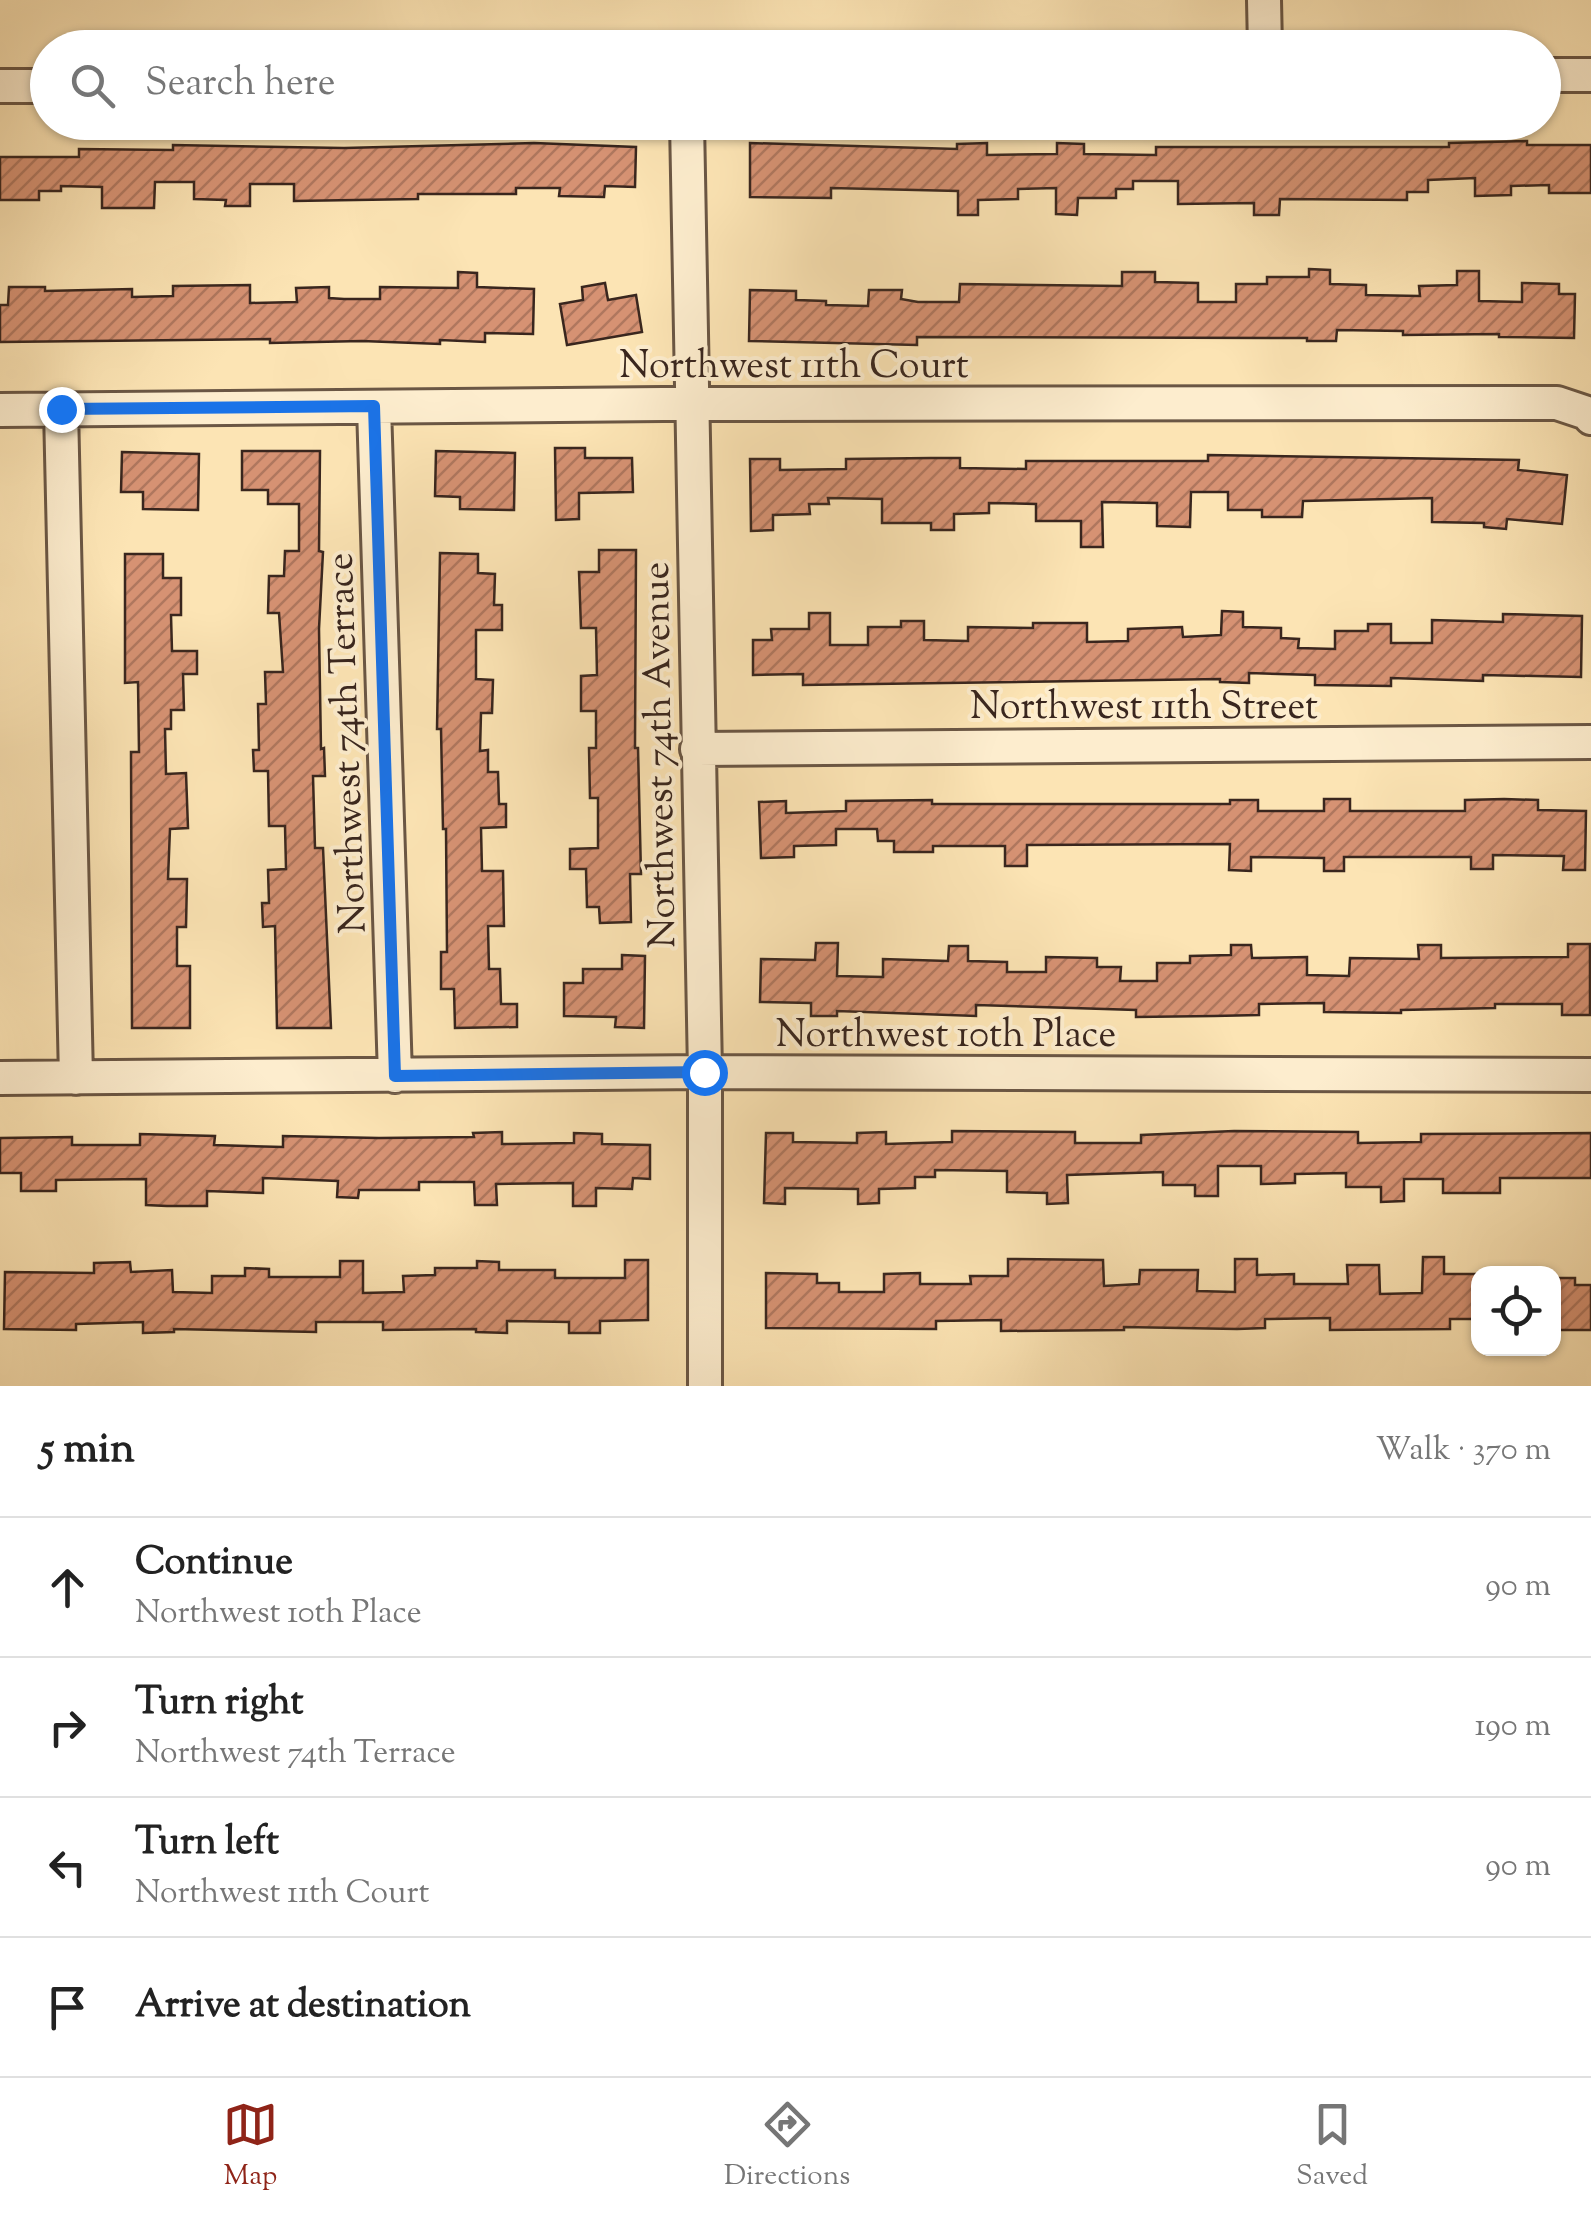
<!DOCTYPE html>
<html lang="en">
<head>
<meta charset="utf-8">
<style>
  :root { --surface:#fff; --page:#f2f2f2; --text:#222; --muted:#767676; --line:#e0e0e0; --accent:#8f2418 }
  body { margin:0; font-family:"Sorts Mill Goudy",serif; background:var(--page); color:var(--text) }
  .controls { position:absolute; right:30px; bottom:30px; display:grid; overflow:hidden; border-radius:20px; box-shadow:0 2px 8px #0004 }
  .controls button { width:90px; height:90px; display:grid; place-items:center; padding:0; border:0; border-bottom:2px solid var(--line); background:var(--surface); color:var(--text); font:50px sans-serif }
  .stop { position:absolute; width:30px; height:30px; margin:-22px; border:8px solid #1a73e8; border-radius:50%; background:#fff }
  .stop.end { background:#1a73e8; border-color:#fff; box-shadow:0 2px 10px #0008 }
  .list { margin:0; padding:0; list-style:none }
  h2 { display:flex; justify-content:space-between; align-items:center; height:130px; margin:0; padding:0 40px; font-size:42px }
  h2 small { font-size:32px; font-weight:400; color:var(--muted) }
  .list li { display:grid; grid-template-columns:65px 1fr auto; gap:30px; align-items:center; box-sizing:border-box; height:140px; padding:0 40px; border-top:2px solid var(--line) }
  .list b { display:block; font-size:38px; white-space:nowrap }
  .list p { margin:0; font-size:32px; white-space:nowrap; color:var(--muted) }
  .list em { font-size:32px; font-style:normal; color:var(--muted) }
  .icon { flex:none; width:55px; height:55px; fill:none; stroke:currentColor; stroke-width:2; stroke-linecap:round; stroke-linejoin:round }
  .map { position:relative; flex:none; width:1591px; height:1386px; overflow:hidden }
  .search { position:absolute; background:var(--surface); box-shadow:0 2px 8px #0004; left:30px; right:30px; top:30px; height:110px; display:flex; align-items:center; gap:25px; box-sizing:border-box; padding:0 35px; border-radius:55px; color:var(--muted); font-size:38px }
  .sheet { height:690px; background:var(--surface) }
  nav { display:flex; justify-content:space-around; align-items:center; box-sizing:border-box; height:140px; border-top:2px solid var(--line); background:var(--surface); font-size:28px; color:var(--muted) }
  nav a { display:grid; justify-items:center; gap:5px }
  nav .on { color:var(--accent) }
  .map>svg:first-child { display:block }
  .building { fill:url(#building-hatch); stroke:#39261e; stroke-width:2.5 }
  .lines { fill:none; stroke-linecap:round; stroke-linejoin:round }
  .minor-casing { stroke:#6a5644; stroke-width:38 }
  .minor { stroke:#fdedce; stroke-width:32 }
  .route { stroke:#1a73e8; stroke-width:12 }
  .labels { text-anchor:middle; stroke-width:8; stroke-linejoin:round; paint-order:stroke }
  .street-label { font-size:38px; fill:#39261e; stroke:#fdedce }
</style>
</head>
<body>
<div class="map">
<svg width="1591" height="1386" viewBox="0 0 1591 1386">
  <defs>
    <pattern id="building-hatch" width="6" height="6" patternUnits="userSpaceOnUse" patternTransform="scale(2.5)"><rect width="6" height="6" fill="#d69273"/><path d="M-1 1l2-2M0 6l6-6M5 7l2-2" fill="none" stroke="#af775e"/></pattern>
  </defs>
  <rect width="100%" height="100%" fill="#fce4b4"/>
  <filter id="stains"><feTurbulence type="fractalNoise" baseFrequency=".002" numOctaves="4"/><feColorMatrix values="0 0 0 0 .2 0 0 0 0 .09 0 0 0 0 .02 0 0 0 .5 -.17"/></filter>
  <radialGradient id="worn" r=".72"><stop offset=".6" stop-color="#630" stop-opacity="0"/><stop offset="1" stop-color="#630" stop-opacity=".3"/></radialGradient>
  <path class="building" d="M1527,141V145H1591V193H1549V185L1511,186V195L1475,196V178L1428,180V192H1407V200L1280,199L1279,215H1254V203L1178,204V181H1133V189H1116V198H1078L1077,215L1056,214V188L1018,189V199L978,200V215H958V191L831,188V198L750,197V143L957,149V144L987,143V155L1057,154V143L1084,144V154L1156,155V147H1449V143Z
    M534,143L636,147L635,187L605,186L604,197L559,196L560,188H516V194H418V199L294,201V184H250V206H225L226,200L194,199V182H155L154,208H102V187L61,186V191H39V200H0V157H79V149L173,150V145L344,148Z
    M1309,269L1330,270V284L1366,285V295L1420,296L1419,286L1457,285V271H1479V301L1522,302V283L1559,284V294H1575L1574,338L1499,337V334L1403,335V331L1337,330L1336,341H1307V338L917,337V345L749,341L750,290L796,291V300L826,301V305L868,306L869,290H902L901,299L918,302H959L960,284L1122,286V272H1155V282L1198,283V302H1236V284H1267V277H1309Z
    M458,272L477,273V287L534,289L533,334L485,333V342L440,340V344L362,341L270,343V339L0,342V305H8L9,287H45V291L132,289V297L173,296V286L250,285V303L297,302L296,288L329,287V298L344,299H380V287L458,288Z
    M605,283L608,300L636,295L642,332L567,345L560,304L583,300L582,287Z
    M555,448H585V458H632L633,492L579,493V519L556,520Z
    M242,451H320L319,551L323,552L319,629L321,749L324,748L325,776H313L315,848H323L331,1028H277L275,926L263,927L262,903H269L268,870L286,869L285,826H269L268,771H254L253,750H259L258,704H266L265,672H283L279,613H268L269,576H284L285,551H299V504H268V490H242Z
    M436,451L515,453L514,510L460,509V497L435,496Z
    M122,452L199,454L198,510L143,509V492H121Z
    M1208,455L1519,460L1518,470L1567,475L1562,524L1507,519L1506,529L1484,527V523L1432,522V498L1303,501L1302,517H1262V510H1228V492H1191L1190,527L1157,526V503L1102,502L1103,547H1081V521H1036V504L989,503V513L954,514V530H931V523H882V499L828,498L829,504H809L810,514L773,515V530L751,531L750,459H780V470L846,469V459L931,458H960V468L1026,469V461H1208Z
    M599,550H636L635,748H638L641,874H630L631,922L600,923L599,907H587L586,869H570V849L598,848V798H590L589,748H596V711H581V676L597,675L596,628H581L579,572H599Z
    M440,553L478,554V573L495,574L494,605H502V630H476V679L493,680L492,713H481L480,751L488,750V772H498L499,804H506V827L481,828L482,871H503L504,926H488L489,969H500L501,1004H517V1027L455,1028L454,989H441V952H447L446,829H443L441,729H437Z
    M125,554H163V578H181V615H171L172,651H197V674H183L184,710H171V729H165L166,774L186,773L188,828L170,829L168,879H187L186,927H177V966H190V1028H132L131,752H139L138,682L125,683Z
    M1222,611L1243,612V627L1281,628V638L1299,639L1298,648L1335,649V631H1368V624H1391V643H1432V620L1503,622V614L1582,616L1581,677L1483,675V681L1391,678V686L1315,685V675L1249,673V683L1220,682V679L803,685V674L753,675V640H772L771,629H809V613H830V645H868V627H901V621H924V640L968,641V627L1033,628V623H1087V642L1128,641V629L1182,627L1183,637L1221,635Z
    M1324,799H1350V811H1465V800L1504,799L1538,800V810L1586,811L1585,870H1563L1564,856L1493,855V869H1471V857H1344V871H1324V858L1251,857V871L1229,870L1230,844L1027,845V866H1005V846H933V852H894V841H878L877,829H836V845L794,846V857L761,858L759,802L786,801V813L846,811V801L932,800V804H1230V800H1258V811H1324Z
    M816,943H838L837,976L883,977V959L948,961L949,946H968V961L1007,962V972H1046V957L1097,958V967H1121L1120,981H1157V963H1190V956L1231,955V945H1251L1252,958L1307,957V975L1349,976L1350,958L1419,959L1418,945H1441V958L1568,957V944H1590V1015H1562V1004H1495V1008L1401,1010V1013L1324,1012V1003L1259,1004V1015L1214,1016L1136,1017V1010L976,1005V1016L837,1011V1016H811V1003L760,1002L761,959L815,960Z
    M622,955L645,956L644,1028L615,1027L616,1017L564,1016V983H583V969H622Z
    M952,1131L1075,1132V1143H1141V1135L1234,1131L1358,1132V1143L1421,1142V1134L1591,1133V1178H1500V1193H1443V1179H1404V1201L1381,1202V1187H1346V1173L1295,1174V1183L1261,1184V1166H1218V1196H1195V1185H1163V1172L1067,1175L1068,1203L1047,1204V1193L1007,1192V1171L935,1170V1177H915V1188L879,1189V1203L858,1204V1189L785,1188V1204L764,1203L766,1133H793V1142L857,1143V1133L886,1132V1144L952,1142Z
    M502,1132V1144L574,1143V1133L602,1134V1144L650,1145V1179L633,1178L632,1189L596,1188V1206H573V1183L496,1184L497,1205H475L474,1182H419V1190H359L358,1198L337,1197L338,1181L263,1178V1193L207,1191V1206H167L146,1205V1179L56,1180V1191H21V1173H0V1138L72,1137V1145H140V1134L215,1136L214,1145L283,1147V1136L379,1138L474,1137L473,1133Z
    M1423,1257H1444V1274H1478V1319H1450V1329L1330,1330V1318L1265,1319V1328L1237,1329L1124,1327V1330L1001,1331V1320L936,1321V1329L766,1328V1273L817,1274V1283H839V1292H884V1274L920,1273V1284H971L970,1276H1008V1259L1103,1260L1104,1286L1139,1284L1140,1270H1198L1197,1291L1235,1292V1259H1257V1275L1294,1274V1284H1348L1347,1265H1379L1380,1294L1422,1293Z
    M625,1260H648V1320L600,1321V1333H569V1322L507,1321V1333L476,1332V1329L383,1330V1322H316V1332L174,1329V1332L143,1333V1322L76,1324V1330L4,1329L5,1272L94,1273V1263L130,1262L131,1272L172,1270L173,1292L212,1293V1276H245V1268L269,1269V1277H340V1261H363V1293L404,1292L403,1276L435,1275V1268H477V1261L499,1262V1270H555V1278H625Z
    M1554,1278H1575V1285H1591V1330H1554Z"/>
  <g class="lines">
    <g class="minor-casing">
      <path id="minor" d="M1264,0L1265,48
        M1544,75H1591
        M0,86H48
        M687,122L705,1072V1386
        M374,407L395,1076
        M61,409L76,1078
        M0,410L663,404L1557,403L1587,413L1591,418
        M697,749L1591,742
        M0,1078L705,1072L1591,1075"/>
    </g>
    <use href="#minor" class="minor"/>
  </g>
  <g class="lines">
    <path class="route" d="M61,409L374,406L395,1076L704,1072"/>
  </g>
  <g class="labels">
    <g class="street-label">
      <text x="794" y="377">Northwest 11th Court</text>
      <text x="1144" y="718">Northwest 11th Street</text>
      <text transform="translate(345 743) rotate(-92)" y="13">Northwest 74th Terrace</text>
      <text transform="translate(658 755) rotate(-91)" y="13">Northwest 74th Avenue</text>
      <text x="946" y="1046">Northwest 10th Place</text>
    </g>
  </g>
  <rect width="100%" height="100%" filter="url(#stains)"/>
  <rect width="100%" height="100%" fill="url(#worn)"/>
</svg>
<div class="controls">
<button><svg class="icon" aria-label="locate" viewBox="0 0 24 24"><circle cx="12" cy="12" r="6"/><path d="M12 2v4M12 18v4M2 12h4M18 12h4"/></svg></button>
</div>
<div class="stop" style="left:704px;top:1072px"></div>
<div class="stop end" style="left:61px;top:409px"></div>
<div class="search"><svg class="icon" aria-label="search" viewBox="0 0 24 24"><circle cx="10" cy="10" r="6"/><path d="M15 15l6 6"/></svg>Search here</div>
</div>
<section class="sheet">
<h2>5 min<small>Walk · 370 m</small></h2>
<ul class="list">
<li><svg class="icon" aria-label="ahead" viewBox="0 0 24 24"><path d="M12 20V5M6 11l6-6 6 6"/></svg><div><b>Continue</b><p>Northwest 10th Place</p></div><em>90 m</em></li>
<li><svg class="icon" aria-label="right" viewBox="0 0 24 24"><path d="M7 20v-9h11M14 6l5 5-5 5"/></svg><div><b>Turn right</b><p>Northwest 74th Terrace</p></div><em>190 m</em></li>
<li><svg class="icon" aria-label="left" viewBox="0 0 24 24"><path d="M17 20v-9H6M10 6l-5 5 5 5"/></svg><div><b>Turn left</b><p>Northwest 11th Court</p></div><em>90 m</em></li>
<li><svg class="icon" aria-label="arrive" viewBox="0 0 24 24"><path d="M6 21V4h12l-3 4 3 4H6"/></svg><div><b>Arrive at destination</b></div></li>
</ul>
</section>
<nav>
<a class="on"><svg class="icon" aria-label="map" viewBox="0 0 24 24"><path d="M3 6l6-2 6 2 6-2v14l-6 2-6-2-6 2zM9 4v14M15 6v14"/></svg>Map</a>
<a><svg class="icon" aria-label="directions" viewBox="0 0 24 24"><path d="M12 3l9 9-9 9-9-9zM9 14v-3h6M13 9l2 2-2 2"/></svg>Directions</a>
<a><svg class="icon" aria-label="saved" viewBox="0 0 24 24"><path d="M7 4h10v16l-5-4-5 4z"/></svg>Saved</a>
</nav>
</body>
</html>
